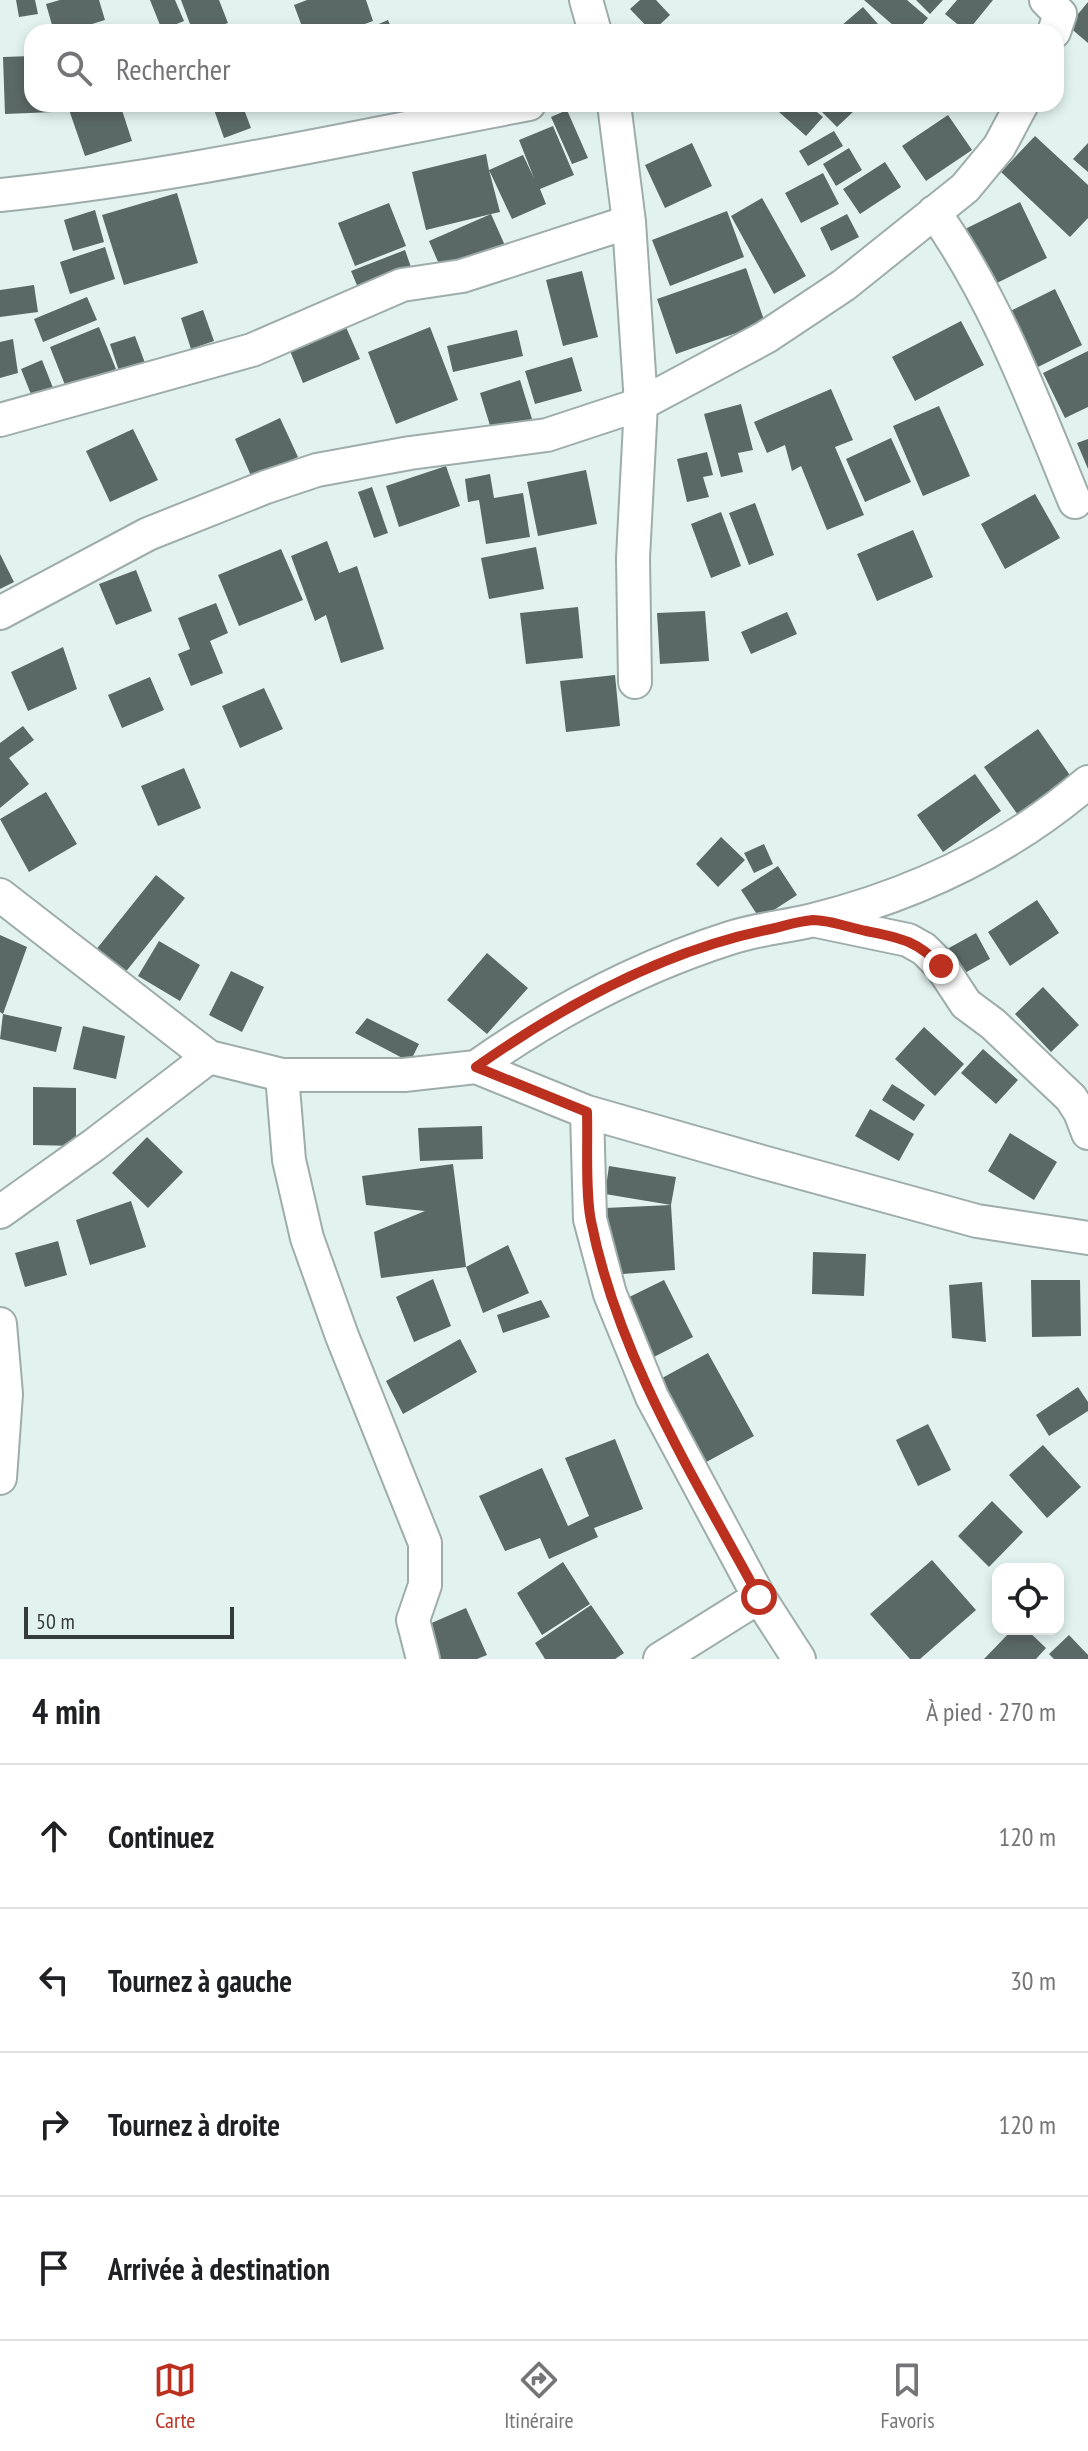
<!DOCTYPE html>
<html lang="fr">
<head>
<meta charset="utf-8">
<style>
  :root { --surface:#fff; --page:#f2f2f2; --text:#202124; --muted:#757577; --line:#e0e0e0; --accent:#bc301f }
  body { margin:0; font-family:"PT Sans Narrow",sans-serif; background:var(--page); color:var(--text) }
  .controls { position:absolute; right:24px; bottom:24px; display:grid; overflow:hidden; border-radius:16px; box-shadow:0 4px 12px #0003 }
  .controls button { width:72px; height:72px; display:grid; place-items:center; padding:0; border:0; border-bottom:2px solid var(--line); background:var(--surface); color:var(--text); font:40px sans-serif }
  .scale { position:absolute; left:24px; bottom:20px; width:210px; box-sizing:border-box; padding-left:8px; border:4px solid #363c3b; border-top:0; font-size:22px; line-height:28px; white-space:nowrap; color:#363c3b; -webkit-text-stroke:6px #e2f3ef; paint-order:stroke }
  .stop { position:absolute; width:24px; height:24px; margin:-18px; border:6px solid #bc301f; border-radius:50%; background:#fff }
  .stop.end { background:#bc301f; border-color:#fff; box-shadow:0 2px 8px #0008 }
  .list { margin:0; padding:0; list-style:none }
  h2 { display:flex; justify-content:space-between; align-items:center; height:104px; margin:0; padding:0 32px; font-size:34px }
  h2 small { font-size:26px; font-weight:400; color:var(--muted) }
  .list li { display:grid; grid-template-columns:52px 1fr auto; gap:24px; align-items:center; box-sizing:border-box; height:144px; padding:0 32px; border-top:2px solid var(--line) }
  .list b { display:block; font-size:30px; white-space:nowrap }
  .list em { font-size:26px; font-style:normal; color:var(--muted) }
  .icon { flex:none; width:44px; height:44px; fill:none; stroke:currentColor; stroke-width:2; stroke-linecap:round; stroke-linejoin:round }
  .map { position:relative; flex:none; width:1088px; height:1659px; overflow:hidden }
  .search { position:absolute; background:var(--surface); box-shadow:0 4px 12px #0003; left:24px; right:24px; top:24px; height:88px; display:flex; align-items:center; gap:20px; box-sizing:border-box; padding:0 28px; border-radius:24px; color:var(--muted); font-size:30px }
  .sheet { height:680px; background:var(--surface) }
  nav { display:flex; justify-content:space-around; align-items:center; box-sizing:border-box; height:112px; border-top:2px solid var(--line); background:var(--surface); font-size:22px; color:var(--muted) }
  nav a { display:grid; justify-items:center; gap:4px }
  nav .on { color:var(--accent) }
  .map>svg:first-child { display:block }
  .building { fill:#5a6866 }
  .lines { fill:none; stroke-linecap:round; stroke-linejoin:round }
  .minor-casing { stroke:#9eadaa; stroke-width:36 }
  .minor { stroke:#fff; stroke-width:32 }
  .route { stroke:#bc301f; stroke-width:10 }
</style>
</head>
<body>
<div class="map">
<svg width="1088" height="1659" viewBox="0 0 1088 1659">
  <rect width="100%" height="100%" fill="#e2f3ef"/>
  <path class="building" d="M16,0H35L38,14L19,17Z
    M60,0H99L105,20L66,32H54L46,4Z
    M150,0H175L184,21L162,30Z
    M181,0H219L228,23L203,32H193Z
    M307,0H366L373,21L343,32H304L294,5Z
    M640,0H656L670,15L652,32L630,9Z
    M864,0H907L928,18L916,32H901Z
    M916,0H943L930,14Z
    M957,0H993L967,32L945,14Z
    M1088,2V43L1068,26Z
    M863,7L885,32H834Z
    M388,20L393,32H360Z
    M32,56V104H54V112L5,114L3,57Z
    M67,104H120L132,141L85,156Z
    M212,104H242L251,128L224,138Z
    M770,104H807L823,117L806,136Z
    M814,104H849L855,110L837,127Z
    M567,110L588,158L572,164L551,117Z
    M948,115L972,150L926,181L902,146Z
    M553,126L574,175L540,189L546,204L512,219L489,170L500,212L491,214L507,250L445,278L429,241L491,214L426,230L412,172L486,154L489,170L523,155L534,178L519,140Z
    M834,131L843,146L808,166L799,151Z
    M1035,136L1088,185V218L1070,237L1001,172Z
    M692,143L712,186L665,208L645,165Z
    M1088,143V172L1073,159Z
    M849,148L862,170L836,186L823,164Z
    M885,162L901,187L860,214L843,189Z
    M823,173L839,204L801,223L785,193Z
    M177,193L198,263L124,285L102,215Z
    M762,198L806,276L774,294L731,216Z
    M1020,202L1047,258L993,285L965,229Z
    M389,203L406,246L355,266L338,223Z
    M95,210L104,242L73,251L64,220Z
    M727,211L744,257L670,286L652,240Z
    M847,214L859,237L831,251L820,228Z
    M105,247L115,279L70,294L60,262Z
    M405,250L412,270L359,290L351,271Z
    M746,268L765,323L676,354L657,299Z
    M582,271L598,337L563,346L546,280Z
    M34,285L38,312L0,317V290Z
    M1055,289L1082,345L1030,371L1002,315Z
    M87,297L97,320L43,342L34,319Z
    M203,310L214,341L191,349L181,318Z
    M342,318L360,359L303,383L286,341Z
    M961,321L984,365L915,401L892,357Z
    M99,327L116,369L67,390L50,347Z
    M430,327L458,400L396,424L368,352Z
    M517,330L523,356L453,372L447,346Z
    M135,336L145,363L119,371L110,344Z
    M13,339L18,373L0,378V342Z
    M1088,351V407L1065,418L1043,373Z
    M572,357L582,391L535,404L525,371Z
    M42,360L55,393L34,402L21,369Z
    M520,380L532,419L492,432L480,393Z
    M831,389L853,440L835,447L864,515L827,530L801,466L792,471L785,445L767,453L754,422Z
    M741,404L753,450L738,453L743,472L721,477L704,414Z
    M939,406L970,476L923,496L893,426Z
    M280,418L298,457L252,478L235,439Z
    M133,429L158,480L110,502L86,451Z
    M891,438L911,482L865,502L846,459Z
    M1088,439V469L1077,443Z
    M707,452L713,475L703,477L709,497L687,502L677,459Z
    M446,466L460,506L399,527L386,486Z
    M586,470L597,524L538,536L527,482Z
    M490,474L494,498L523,493L530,537L486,544L479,500L468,502L465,479Z
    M372,487L388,533L374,538L358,492Z
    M1035,494L1060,538L1005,569L981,524Z
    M755,503L774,555L749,565L729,513Z
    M721,512L741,566L711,578L691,524Z
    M913,530L933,577L877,601L857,554Z
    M327,541L339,573L357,566L384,649L341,663L326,615L315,621L291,556Z
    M536,547L544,589L489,599L481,558Z
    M281,549L303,600L239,626L218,575Z
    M0,554L14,582L0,589Z
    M136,570L152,611L116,625L99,584Z
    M216,603L228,633L210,641L223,673L191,686L178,654L190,649L178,618Z
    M578,607L583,658L526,664L520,613Z
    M705,611L709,661L660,664L657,613Z
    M787,612L797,634L751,654L741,632Z
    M63,647L77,689L28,711L11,672Z
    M615,675L620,726L566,732L560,681Z
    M150,677L164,710L122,728L108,695Z
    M264,688L283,729L240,748L222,706Z
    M23,726L34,740L9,758L29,784L0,808V743Z
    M1038,729L1076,784L1023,822L984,767Z
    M184,768L201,808L158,826L141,786Z
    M975,774L1001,811L943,852L917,815Z
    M46,792L77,844L29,872L0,819Z
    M721,837L745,860L718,887L696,864Z
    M764,844L773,864L754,873L744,853Z
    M778,866L797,895L760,919L741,890Z
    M156,875L185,898L124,974L95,951Z
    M1037,900L1059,933L1010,966L988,932Z
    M976,933L990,959L954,979L940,953Z
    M0,935L27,947L3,1014L0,1012Z
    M159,941L200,965L180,1001L138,976Z
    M487,953L528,988L487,1034L447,1000Z
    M231,971L264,987L242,1032L209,1015Z
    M1043,987L1079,1025L1051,1052L1015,1014Z
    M3,1014L62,1027L56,1052L0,1039Z
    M367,1018L419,1044L410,1062L355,1033Z
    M83,1026L125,1036L116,1079L73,1069Z
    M924,1027L964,1064L935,1096L895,1059Z
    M983,1049L1018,1080L996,1104L961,1073Z
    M892,1084L925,1105L914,1121L882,1100Z
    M33,1087L76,1088V1146L33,1145Z
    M870,1109L914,1134L899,1161L855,1136Z
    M482,1126L483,1159L420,1161L418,1128Z
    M1010,1133L1057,1162L1034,1200L988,1171Z
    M147,1137L183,1172L148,1208L112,1173Z
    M453,1164L466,1267L508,1245L529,1293L483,1313L466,1267L381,1278L374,1232L425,1211L366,1205L362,1176Z
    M609,1166L676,1177L671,1205L675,1270L610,1275L605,1208L671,1205L605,1194Z
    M131,1201L146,1247L90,1265L76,1220Z
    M58,1241L67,1275L25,1287L15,1253Z
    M813,1252L866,1254L864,1296L812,1294Z
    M433,1279L451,1326L414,1342L396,1297Z
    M664,1280L693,1337L648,1360L619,1302Z
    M1031,1280H1080L1081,1336L1032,1337Z
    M982,1282L986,1342L952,1338L949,1285Z
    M541,1300L550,1317L503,1333L497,1315Z
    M460,1339L477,1372L403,1414L386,1381Z
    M708,1353L754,1436L699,1466L653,1383Z
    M1078,1387L1088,1402V1411L1049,1436L1036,1415Z
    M928,1424L951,1470L918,1486L896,1440Z
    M615,1439L643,1509L594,1528L598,1537L549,1559L540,1538L505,1551L479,1496L542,1468L568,1526L589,1516L565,1458Z
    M1043,1445L1081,1487L1047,1518L1009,1475Z
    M992,1501L1023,1532L989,1567L958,1536Z
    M932,1560L976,1610L920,1659H910L870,1614Z
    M563,1562L590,1604L542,1635L517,1593Z
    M591,1605L624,1653L615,1659H545L535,1643Z
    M466,1608L487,1655L477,1659H441L427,1625Z
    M1013,1629H1026L1046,1648L1036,1659H984Z
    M1069,1635L1088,1655V1659H1054L1049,1654Z"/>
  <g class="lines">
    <g class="minor-casing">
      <path id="minor" d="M586,0L595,32
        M1046,0L1060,14L1054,32
        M614,104L629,222L641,404L633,558L635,682
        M0,195C178,177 354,137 529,104
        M934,212C997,301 1034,403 1075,502
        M0,420L252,350L402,285L462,276L629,222
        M0,613L148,534L266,487L317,470L410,453L547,435L641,404L766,337L844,285L965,188L999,147L1022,104
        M0,895L209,1057L282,1075H404L476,1067L587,1112L766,1163L977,1221L1088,1238
        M817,921L908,940L924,949L941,966L966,1004L993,1024L1071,1098L1080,1112L1088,1133
        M476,1067C554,1012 639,967 730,938C757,929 786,927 813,920C913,895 1009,850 1088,782
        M282,1075L289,1160L307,1238L342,1336L425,1543V1585L413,1620L423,1659
        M587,1112L590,1219L610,1294L652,1397L759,1597L799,1659
        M0,1212L94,1145L209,1057
        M0,1324L6,1394L0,1478
        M660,1659L759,1597"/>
    </g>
    <use href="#minor" class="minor"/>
  </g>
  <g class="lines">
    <path class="route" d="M759,1597C694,1477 618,1357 591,1221C585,1192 588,1144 587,1112L476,1067C564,1005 665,950 771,929C784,926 799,921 813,920C830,920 850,928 866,931C900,938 916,940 941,966"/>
  </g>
</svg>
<div class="controls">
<button><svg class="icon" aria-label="locate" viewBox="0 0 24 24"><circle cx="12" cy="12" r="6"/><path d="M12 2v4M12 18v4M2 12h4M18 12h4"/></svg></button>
</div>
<div class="scale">50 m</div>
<div class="stop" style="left:759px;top:1597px"></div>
<div class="stop end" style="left:941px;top:966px"></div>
<div class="search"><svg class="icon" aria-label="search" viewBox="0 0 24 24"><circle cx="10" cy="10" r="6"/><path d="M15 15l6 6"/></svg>Rechercher</div>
</div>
<section class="sheet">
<h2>4 min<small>À pied · 270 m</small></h2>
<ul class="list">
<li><svg class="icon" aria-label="ahead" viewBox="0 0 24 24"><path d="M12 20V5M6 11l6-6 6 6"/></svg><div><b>Continuez</b></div><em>120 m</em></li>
<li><svg class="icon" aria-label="left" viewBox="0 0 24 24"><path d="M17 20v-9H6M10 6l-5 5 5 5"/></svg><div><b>Tournez à gauche</b></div><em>30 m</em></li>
<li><svg class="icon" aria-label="right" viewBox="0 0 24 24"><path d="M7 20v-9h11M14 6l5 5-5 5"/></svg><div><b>Tournez à droite</b></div><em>120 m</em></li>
<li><svg class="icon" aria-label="arrive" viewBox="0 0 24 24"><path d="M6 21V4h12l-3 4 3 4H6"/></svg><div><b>Arrivée à destination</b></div></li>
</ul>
</section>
<nav>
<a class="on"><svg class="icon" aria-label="map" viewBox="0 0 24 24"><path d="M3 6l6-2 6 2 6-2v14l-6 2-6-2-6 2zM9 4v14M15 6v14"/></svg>Carte</a>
<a><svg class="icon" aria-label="directions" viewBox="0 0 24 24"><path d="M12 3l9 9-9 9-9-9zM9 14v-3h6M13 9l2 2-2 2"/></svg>Itinéraire</a>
<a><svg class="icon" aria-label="saved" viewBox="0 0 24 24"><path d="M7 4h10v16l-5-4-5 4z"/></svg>Favoris</a>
</nav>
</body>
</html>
